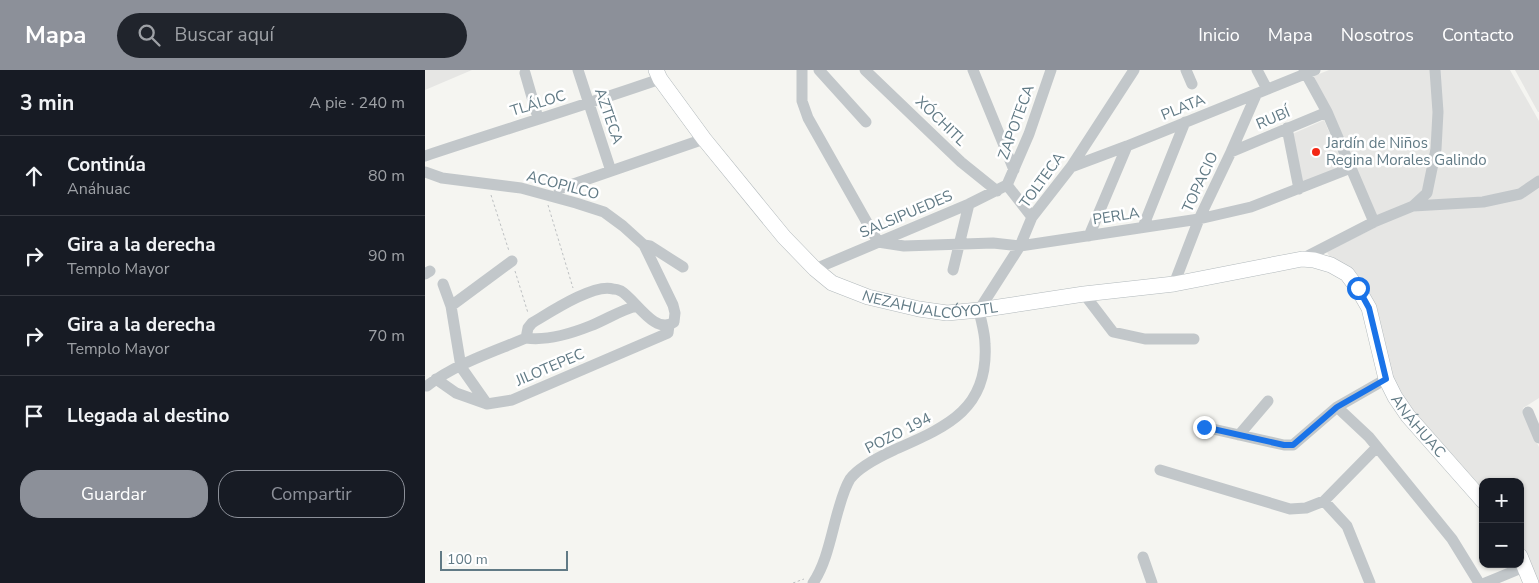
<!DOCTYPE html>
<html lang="es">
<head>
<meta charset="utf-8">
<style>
  :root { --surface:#171b24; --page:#20242c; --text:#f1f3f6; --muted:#9ea1a6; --line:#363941; --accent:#8c9099 }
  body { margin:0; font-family:"Nunito Sans",sans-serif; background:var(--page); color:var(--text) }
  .controls { position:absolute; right:15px; bottom:15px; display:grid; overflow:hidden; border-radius:10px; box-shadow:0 1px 4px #0004 }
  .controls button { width:45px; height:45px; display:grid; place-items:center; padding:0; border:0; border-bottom:1px solid var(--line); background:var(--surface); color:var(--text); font:25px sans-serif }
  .scale { position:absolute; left:15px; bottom:12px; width:128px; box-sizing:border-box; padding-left:5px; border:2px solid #617a85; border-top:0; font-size:14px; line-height:18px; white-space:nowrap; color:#617a85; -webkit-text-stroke:4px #fff; paint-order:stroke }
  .stop { position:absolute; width:15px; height:15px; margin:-11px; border:4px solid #1a73e8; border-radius:50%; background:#fff }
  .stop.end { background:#1a73e8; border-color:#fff; box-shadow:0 1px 5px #0008 }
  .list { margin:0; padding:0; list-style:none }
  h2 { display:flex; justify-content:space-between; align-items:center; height:65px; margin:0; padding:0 20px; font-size:21px }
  h2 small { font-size:16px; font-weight:400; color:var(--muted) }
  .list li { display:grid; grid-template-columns:32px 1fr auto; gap:15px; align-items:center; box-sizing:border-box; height:80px; padding:0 20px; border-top:1px solid var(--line) }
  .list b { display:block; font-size:19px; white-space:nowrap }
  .list p { margin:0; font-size:16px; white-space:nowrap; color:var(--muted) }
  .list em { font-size:16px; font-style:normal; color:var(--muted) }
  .actions { display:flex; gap:10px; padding:15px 20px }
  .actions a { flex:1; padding:11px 0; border:1px solid var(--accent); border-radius:20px; text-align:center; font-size:18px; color:var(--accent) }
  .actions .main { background:var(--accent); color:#fff }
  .icon { flex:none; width:28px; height:28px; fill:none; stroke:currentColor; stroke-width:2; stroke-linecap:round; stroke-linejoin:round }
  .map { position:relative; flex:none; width:1114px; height:513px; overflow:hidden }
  header { display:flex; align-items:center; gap:30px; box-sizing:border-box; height:70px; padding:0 25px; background:var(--accent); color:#fff }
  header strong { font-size:24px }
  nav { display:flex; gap:28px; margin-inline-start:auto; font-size:18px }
  .search { width:350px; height:45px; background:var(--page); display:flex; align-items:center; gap:12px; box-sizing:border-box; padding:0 18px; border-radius:28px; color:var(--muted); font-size:19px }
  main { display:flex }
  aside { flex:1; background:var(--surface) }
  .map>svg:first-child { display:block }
  .built { fill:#e6e6e4 }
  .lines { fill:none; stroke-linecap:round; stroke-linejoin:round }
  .major-casing { stroke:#b2b9bc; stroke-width:16 }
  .path { stroke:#bdc0c2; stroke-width:1; stroke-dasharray:2.5 2.5; stroke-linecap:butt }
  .minor { stroke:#c2c7ca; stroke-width:11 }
  .major { stroke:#fff; stroke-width:15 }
  .route { stroke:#1a73e8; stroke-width:6 }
  .poi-dot { fill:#f32714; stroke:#fff; stroke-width:2 }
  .labels { text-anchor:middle; stroke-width:5; stroke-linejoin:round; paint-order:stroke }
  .street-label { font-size:15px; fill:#617a85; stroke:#fff }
  .poi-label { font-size:15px; fill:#617a85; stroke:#fff; text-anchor:start }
</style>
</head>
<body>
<header>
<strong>Mapa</strong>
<div class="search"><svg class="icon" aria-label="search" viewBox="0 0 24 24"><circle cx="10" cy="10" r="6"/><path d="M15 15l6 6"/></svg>Buscar aquí</div>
<nav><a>Inicio</a><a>Mapa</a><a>Nosotros</a><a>Contacto</a></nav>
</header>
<main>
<aside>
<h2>3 min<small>A pie · 240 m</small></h2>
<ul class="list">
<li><svg class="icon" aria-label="ahead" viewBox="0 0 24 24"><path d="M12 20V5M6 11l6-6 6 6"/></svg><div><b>Continúa</b><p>Anáhuac</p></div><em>80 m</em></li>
<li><svg class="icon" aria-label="right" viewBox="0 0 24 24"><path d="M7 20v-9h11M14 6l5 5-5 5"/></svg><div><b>Gira a la derecha</b><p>Templo Mayor</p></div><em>90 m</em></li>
<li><svg class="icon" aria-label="right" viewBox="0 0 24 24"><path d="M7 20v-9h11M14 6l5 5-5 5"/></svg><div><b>Gira a la derecha</b><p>Templo Mayor</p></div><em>70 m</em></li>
<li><svg class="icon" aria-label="arrive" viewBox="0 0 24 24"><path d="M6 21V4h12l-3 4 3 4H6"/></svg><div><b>Llegada al destino</b></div></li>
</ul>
<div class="actions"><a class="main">Guardar</a><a>Compartir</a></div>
</aside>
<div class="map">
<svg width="1114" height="513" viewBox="0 0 1114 513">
  <rect width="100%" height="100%" fill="#f5f5f1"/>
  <path class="built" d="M0,0H47L0,20Z
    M904,0H1085L1114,51V328L1098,338L1105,359L1114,377V513H1111L1095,476V412H1058V419L978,329L965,307L944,225L939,214L932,204L923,197L904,186L902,182L949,158L945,144L889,6Z
    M1090,0H1114V42H1113Z
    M899,50L920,99L876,115L865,65Z"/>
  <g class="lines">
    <g class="major-casing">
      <g id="major">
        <path id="s1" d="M231,0L235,9L279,69L359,167L390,199L407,213L443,227L494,239L522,243L554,240L659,224L749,214L877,189L889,190L906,195L922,204L933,219L944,238L961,309L970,327L983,346L1058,431"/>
        <path d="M1095,486L1106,513"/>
      </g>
    </g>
    <path class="path" d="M66,125L84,181
      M123,135L148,218
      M90,201L103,243
      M368,513L379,509"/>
    <path class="minor" d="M153,0L186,101
      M377,0V31L383,48L453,172
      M394,0L441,52
      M440,0L536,92L572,121
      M548,0L589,100
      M761,0L767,14
      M832,0L842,19
      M879,0L902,42L949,152
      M100,3L113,48
      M862,58L874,119
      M806,82L902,42
      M0,86C78,60 157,36 235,9
      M646,97L702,76L890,0
      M0,102L17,108L96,118L151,133L179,142L198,156L219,175L248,235L250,243L249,252C230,266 210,229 196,221C194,220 191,219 188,219C169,213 124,243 107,253L103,258L101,268C68,282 30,294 2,316
      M582,115L604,64L626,0
      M582,115L607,147
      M134,119L279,69
      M988,136L1002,123L1011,79L1013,42L1010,0
      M718,157L760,52
      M664,166L702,76
      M453,172L479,176L568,173L595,176L774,149L826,137L926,98
      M219,175L225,176L258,197
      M877,189L949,152L988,136L1058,132L1095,124L1114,111
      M390,199L544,134L582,115
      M528,200L544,134
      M0,204L5,201
      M18,214L26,236L36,297L62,334
      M749,214L774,149L806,82L831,25
      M659,224L688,262L720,269H769
      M26,236L87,191
      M101,268C122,271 145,264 165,256C181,250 195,240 212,236
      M11,309L31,323L62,334L87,330L243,263L244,255
      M912,337L944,367L1027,469L1054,513
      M1103,342L1114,368
      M779,357L859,375H868L912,337L961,309
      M814,365L843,331
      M735,400L865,439L881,438L899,431L922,456L945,513
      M899,431L952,377
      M718,487L727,513
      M388,513C402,492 406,465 413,441C416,431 419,419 425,409C434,397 456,386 469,380C521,357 564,340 560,274C560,263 556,251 554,240L595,176L607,147L646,97L709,0
      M1060,513L1099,497"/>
    <use href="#major" class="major"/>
  </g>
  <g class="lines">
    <path class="route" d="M779,357L859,375H868L912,337L961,309L944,238L933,218"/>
  </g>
  <circle class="poi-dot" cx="891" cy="82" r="5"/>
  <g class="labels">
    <g class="street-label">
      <text transform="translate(113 33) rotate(-17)" y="5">TLÁLOC</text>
      <text transform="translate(758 37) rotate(-22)" y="5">PLATA</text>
      <text transform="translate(184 46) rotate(71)" y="5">AZTECA</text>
      <text transform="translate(848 48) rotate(-23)" y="5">RUBÍ</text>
      <text transform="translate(516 51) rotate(44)" y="5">XÓCHITL</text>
      <text transform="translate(591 52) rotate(-70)" y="5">ZAPOTECA</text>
      <text transform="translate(617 110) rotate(-54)" y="5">TOLTECA</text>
      <text transform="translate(775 112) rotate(-65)" y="5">TOPACIO</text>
      <text transform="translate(138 115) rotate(15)" y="5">ACOPILCO</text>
      <text transform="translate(481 144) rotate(-23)" y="5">SALSIPUEDES</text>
      <text transform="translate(691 146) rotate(-9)" y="5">PERLA</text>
      <text dy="5" stroke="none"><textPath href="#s1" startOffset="379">NEZAHUALCÓYOTL</textPath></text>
      <text transform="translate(125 297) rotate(-23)" y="5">JILOTEPEC</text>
      <text dy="5" stroke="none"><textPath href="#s1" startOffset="975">ANÁHUAC</textPath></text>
      <text transform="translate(473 363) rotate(-27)" y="5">POZO 194</text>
    </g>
    <g class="poi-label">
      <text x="901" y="78">Jardín de Niños<tspan x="901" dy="17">Regina Morales Galindo</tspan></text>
    </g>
  </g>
</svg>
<div class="controls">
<button>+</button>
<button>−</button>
</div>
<div class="scale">100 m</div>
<div class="stop" style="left:933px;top:218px"></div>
<div class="stop end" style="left:779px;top:357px"></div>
</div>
</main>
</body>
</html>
